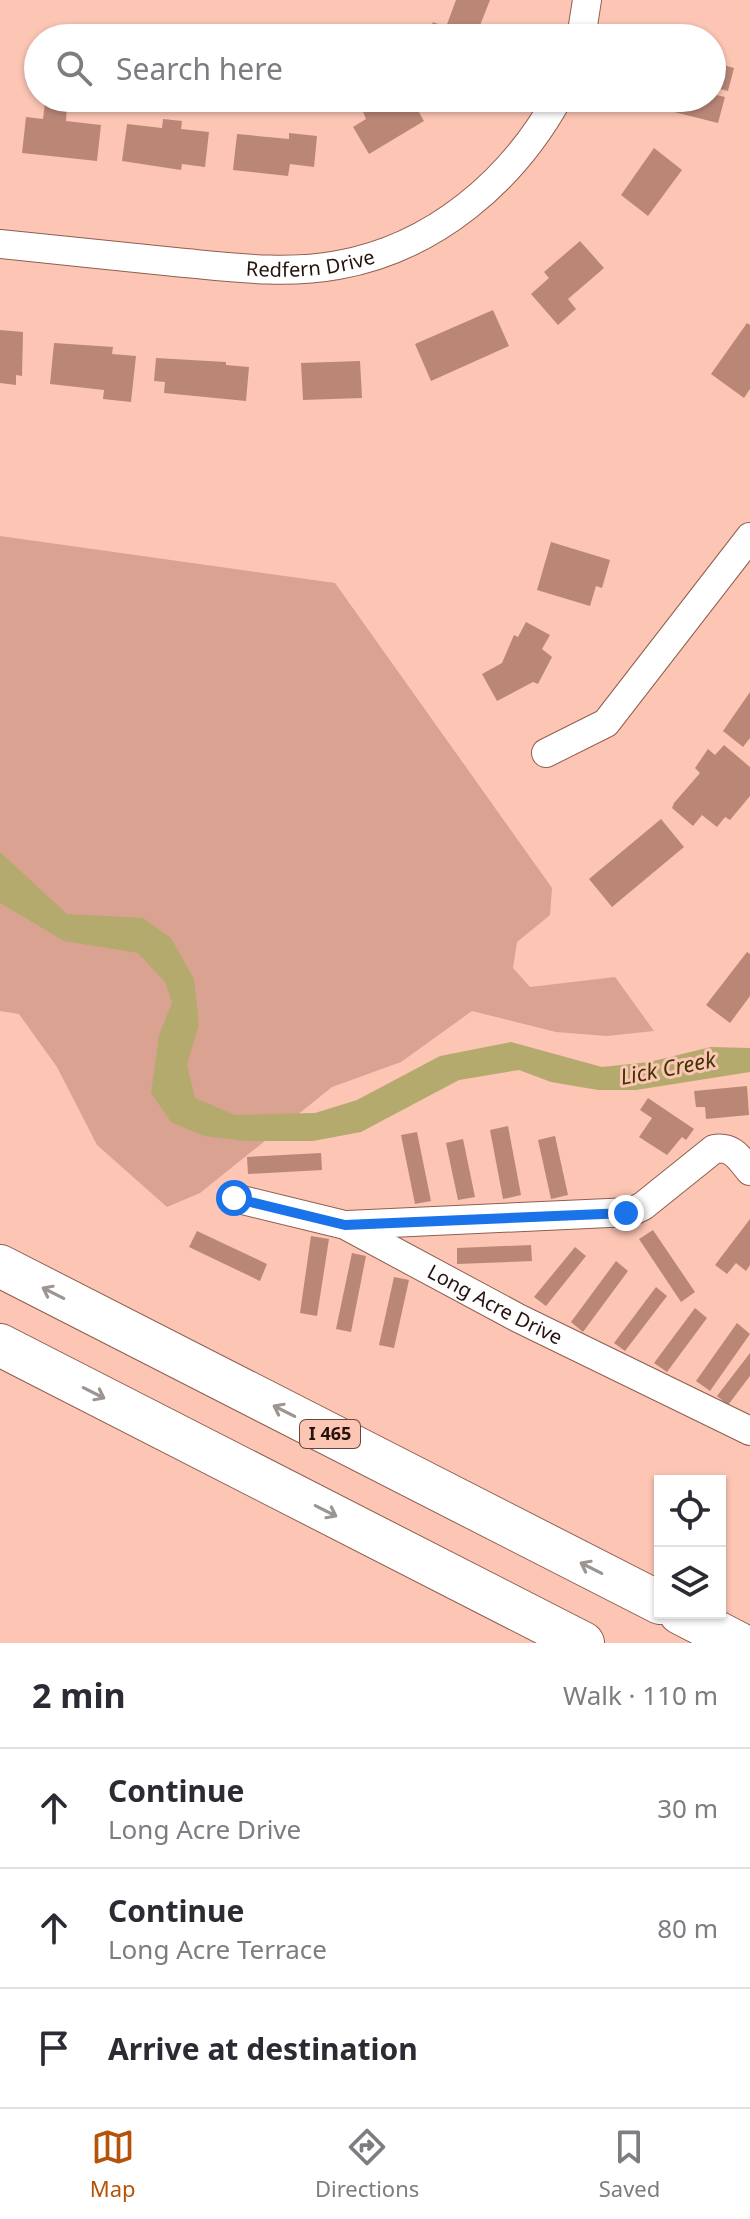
<!DOCTYPE html>
<html lang="en">
<head>
<meta charset="utf-8">
<style>
  :root { --surface:#fff; --page:#f7f7f7; --text:#2b2b33; --muted:#7c7c81; --line:#e1e1e2; --accent:#b45309 }
  body { margin:0; font-family:"Noto Sans",sans-serif; background:var(--page); color:var(--text) }
  .controls { position:absolute; right:24px; bottom:24px; display:grid; overflow:hidden; border-radius:0px; box-shadow:0 2px 6px #0004 }
  .controls button { width:72px; height:72px; display:grid; place-items:center; padding:0; border:0; border-bottom:2px solid var(--line); background:var(--surface); color:var(--text); font:40px sans-serif }
  .stop { position:absolute; width:24px; height:24px; margin:-18px; border:6px solid #1a73e8; border-radius:50%; background:#fff }
  .stop.end { background:#1a73e8; border-color:#fff; box-shadow:0 2px 8px #0008 }
  .list { margin:0; padding:0; list-style:none }
  h2 { display:flex; justify-content:space-between; align-items:center; height:104px; margin:0; padding:0 32px; font-size:34px }
  h2 small { font-size:26px; font-weight:400; color:var(--muted) }
  .list li { display:grid; grid-template-columns:52px 1fr auto; gap:24px; align-items:center; box-sizing:border-box; height:120px; padding:0 32px; border-top:2px solid var(--line) }
  .list b { display:block; font-size:30px; white-space:nowrap }
  .list p { margin:0; font-size:26px; white-space:nowrap; color:var(--muted) }
  .list em { font-size:26px; font-style:normal; color:var(--muted) }
  .icon { flex:none; width:44px; height:44px; fill:none; stroke:currentColor; stroke-width:2; stroke-linecap:round; stroke-linejoin:round }
  .map { position:relative; flex:none; width:750px; height:1643px; overflow:hidden }
  .search { position:absolute; background:var(--surface); box-shadow:0 2px 6px #0004; left:24px; right:24px; top:24px; height:88px; display:flex; align-items:center; gap:20px; box-sizing:border-box; padding:0 28px; border-radius:44px; color:var(--muted); font-size:30px }
  .sheet { height:464px; background:var(--surface) }
  nav { display:flex; justify-content:space-around; align-items:center; box-sizing:border-box; height:112px; border-top:2px solid var(--line); background:var(--surface); font-size:22px; color:var(--muted) }
  nav a { display:grid; justify-items:center; gap:4px }
  nav .on { color:var(--accent) }
  .map>svg:first-child { display:block }
  .green { fill:#daa290 }
  .water { fill:#b5aa6e }
  .building { fill:#ba8777 }
  .lines { fill:none; stroke-linecap:round; stroke-linejoin:round }
  .minor-casing { stroke:#8f5f4f; stroke-width:30 }
  .highway-casing { stroke:#8f5f4f; stroke-width:44 }
  .minor { stroke:#fff; stroke-width:28 }
  .highway { stroke:#fff; stroke-width:42 }
  .oneway { stroke:#9d9592 }
  .route { stroke:#1a73e8; stroke-width:10 }
  .labels { text-anchor:middle; stroke-width:6; stroke-linejoin:round; paint-order:stroke }
  .shield { fill:#fcc5b4; stroke:#66483f; stroke-width:2 }
  .shield-label { font-size:18px; font-weight:bold; fill:#26130d }
  .street-label { font-size:20px; fill:#26130d; stroke:#fcc5b4 }
  .water-label { font-size:22px; font-style:italic; fill:#3f3603; stroke:#fcc5b4 }
</style>
</head>
<body>
<div class="map">
<svg width="750" height="1643" viewBox="0 0 750 1643">
  <rect width="100%" height="100%" fill="#fcc5b4"/>
  <path class="green" d="M0,536L335,583L552,888L550,915L517,942L513,968L530,987L615,977L654,1031L607,1036L556,1032L472,1011L401,1062L332,1087L200,1193L167,1207L97,1145L57,1067L19,1014L0,1011Z"/>
  <path class="water" d="M0,852L67,914L143,918L171,938L194,979L199,1024L187,1065L195,1098L235,1115L315,1113L357,1100L440,1056L511,1042L602,1067L649,1062L711,1047L750,1048V1072L636,1090H598L551,1082L519,1070L459,1080L361,1132L313,1141H245L204,1136L171,1122L151,1093L159,1035L172,1003L165,982L138,953L64,941L0,903Z"/>
  <path class="building" d="M456,0H490L475,38H426L433,22L446,27Z
    M712,62L734,68L728,91L712,87Z
    M712,94L725,97L718,123L658,108L660,98H712Z
    M366,98H383L385,102L392,98H411L424,121L369,154L353,127L366,119L359,102Z
    M45,103L67,105L66,121L101,125L97,161L22,153L26,117L43,119Z
    M163,119L182,121L181,129L209,132L205,167L182,164L181,170L122,161L127,124L162,128Z
    M289,133L317,136L314,167L290,164L288,176L233,170L237,134L289,139Z
    M654,148L682,170L648,216L621,195Z
    M580,241L604,268L568,299L576,309L558,325L531,294L549,278L544,272Z
    M493,310L509,346L431,381L415,344Z
    M747,323L750,325V389L744,398L711,374Z
    M0,330L23,332L22,376L16,375V385L0,383Z
    M54,343L113,347L112,354L136,356L131,402L103,399L104,390L50,384Z
    M156,358L226,362V365L249,367L246,401L164,393L165,382L154,381Z
    M360,361L362,398L303,400L301,363Z
    M551,542L610,560L602,588L596,586L590,606L537,590Z
    M526,622L550,635L542,649L552,657L538,684L533,682L497,701L482,674L502,663L514,635L518,637Z
    M750,692V738L743,747L723,731Z
    M724,745L750,767V796L730,820L725,817L717,827L702,815L693,826L672,808L674,803L700,773L695,768L708,749L715,755Z
    M661,819L684,847L612,907L589,879Z
    M747,952L750,954V996L730,1023L706,1005Z
    M747,1086L749,1115L706,1119L705,1107H696L694,1091Z
    M648,1098L694,1129L686,1140L682,1137L667,1155L639,1137L652,1118L640,1110Z
    M508,1126L521,1195L503,1199L490,1130Z
    M417,1132L431,1201L415,1204L401,1135Z
    M555,1136L568,1195L551,1199L538,1140Z
    M463,1139L475,1197L458,1200L446,1143Z
    M321,1153L322,1170L248,1174L247,1157Z
    M750,1219V1265L746,1271L736,1263L727,1274L715,1265Z
    M653,1230L695,1292L681,1302L639,1239Z
    M197,1231L267,1264L260,1281L189,1247Z
    M311,1236L329,1239L317,1316L300,1313Z
    M531,1245L532,1261L457,1264V1248Z
    M575,1247L586,1256L546,1306L534,1297Z
    M352,1253L366,1256L351,1332L336,1329Z
    M616,1261L628,1271L583,1332L571,1322Z
    M394,1277L409,1280L394,1348L379,1345Z
    M656,1287L667,1296L625,1351L614,1343Z
    M695,1308L707,1318L667,1372L654,1363Z
    M737,1323L750,1334L710,1391L696,1381Z
    M750,1353V1376L728,1405L717,1396Z"/>
  <g class="lines">
    <g class="minor-casing">
      <g id="minor">
        <path d="M581,38L587,0"/>
        <path id="s1" d="M0,244C58,250 117,256 175,262C230,267 284,275 338,265C434,248 512,181 558,98"/>
        <path d="M546,753L606,723L750,537"/>
        <path id="s2" d="M234,1198L345,1225L518,1318L750,1431"/>
        <path d="M347,1225L631,1212L643,1206L714,1149C733,1146 739,1158 750,1171"/>
      </g>
    </g>
    <g class="highway-casing">
      <path id="highway" d="M0,1266L660,1603
        M0,1345L583,1643
        M680,1613L738,1643"/>
    </g>
    <use href="#minor" class="minor"/>
    <use href="#highway" class="highway"/>
  </g>
  <defs><path id="oneway-shaft" d="M-6 0H5M1.5-3L5.5 0L1.5 3" fill="none" stroke-width="1.6" stroke-linecap="round" stroke-linejoin="round" transform="scale(2)"/></defs>
  <g class="oneway">
    <use href="#oneway-shaft" transform="translate(53 1293) rotate(-153)"/>
    <use href="#oneway-shaft" transform="translate(94 1393) rotate(27)"/>
    <use href="#oneway-shaft" transform="translate(284 1411) rotate(-153)"/>
    <use href="#oneway-shaft" transform="translate(326 1511) rotate(27)"/>
    <use href="#oneway-shaft" transform="translate(591 1568) rotate(-153)"/>
  </g>
  <g class="lines">
    <path class="route" d="M234,1198L345,1225L626,1213"/>
  </g>
  <g class="labels">
    <rect class="shield" x="300" y="1420" width="60" height="28" rx="6"/>
    <g class="shield-label">
      <text x="330" y="1440">I 465</text>
    </g>
    <g class="street-label">
      <text dy="7" stroke="none"><textPath href="#s1" startOffset="312">Redfern Drive</textPath></text>
      <text dy="7" stroke="none"><textPath href="#s2" startOffset="284">Long Acre Drive</textPath></text>
    </g>
    <g class="water-label">
      <text transform="translate(668 1068) rotate(-11)" y="8">Lick Creek</text>
    </g>
  </g>
</svg>
<div class="controls">
<button><svg class="icon" aria-label="locate" viewBox="0 0 24 24"><circle cx="12" cy="12" r="6"/><path d="M12 2v4M12 18v4M2 12h4M18 12h4"/></svg></button>
<button><svg class="icon" aria-label="layers" viewBox="0 0 24 24"><path d="M12 4l9 5-9 5-9-5zM3 14l9 5 9-5"/></svg></button>
</div>
<div class="stop" style="left:234px;top:1198px"></div>
<div class="stop end" style="left:626px;top:1213px"></div>
<div class="search"><svg class="icon" aria-label="search" viewBox="0 0 24 24"><circle cx="10" cy="10" r="6"/><path d="M15 15l6 6"/></svg>Search here</div>
</div>
<section class="sheet">
<h2>2 min<small>Walk · 110 m</small></h2>
<ul class="list">
<li><svg class="icon" aria-label="ahead" viewBox="0 0 24 24"><path d="M12 20V5M6 11l6-6 6 6"/></svg><div><b>Continue</b><p>Long Acre Drive</p></div><em>30 m</em></li>
<li><svg class="icon" aria-label="ahead" viewBox="0 0 24 24"><path d="M12 20V5M6 11l6-6 6 6"/></svg><div><b>Continue</b><p>Long Acre Terrace</p></div><em>80 m</em></li>
<li><svg class="icon" aria-label="arrive" viewBox="0 0 24 24"><path d="M6 21V4h12l-3 4 3 4H6"/></svg><div><b>Arrive at destination</b></div></li>
</ul>
</section>
<nav>
<a class="on"><svg class="icon" aria-label="map" viewBox="0 0 24 24"><path d="M3 6l6-2 6 2 6-2v14l-6 2-6-2-6 2zM9 4v14M15 6v14"/></svg>Map</a>
<a><svg class="icon" aria-label="directions" viewBox="0 0 24 24"><path d="M12 3l9 9-9 9-9-9zM9 14v-3h6M13 9l2 2-2 2"/></svg>Directions</a>
<a><svg class="icon" aria-label="saved" viewBox="0 0 24 24"><path d="M7 4h10v16l-5-4-5 4z"/></svg>Saved</a>
</nav>
</body>
</html>
